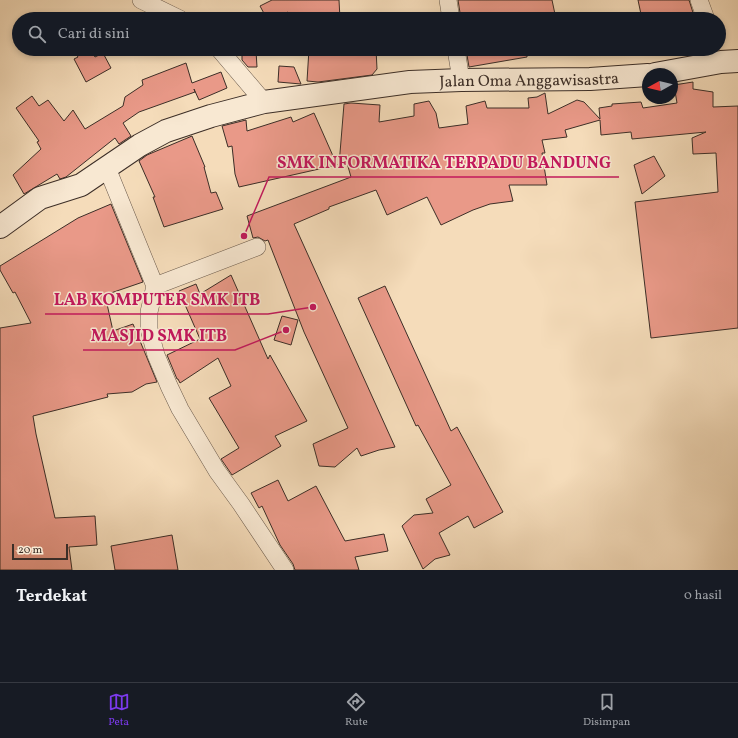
<!DOCTYPE html>
<html lang="id">
<head>
<meta charset="utf-8">
<style>
  :root { --surface:#171b24; --page:#242831; --text:#f1f3f6; --muted:#9ea1a6; --line:#363941; --accent:#7c3aed }
  body { margin:0; font-family:Vollkorn,serif; background:var(--page); color:var(--text) }
  .compass { position:absolute; left:642px; top:68px; width:36px; height:36px; border-radius:50%; background:var(--surface); box-shadow:0 2px 6px #0003; rotate:262deg }
  .scale { position:absolute; left:12px; bottom:10px; width:56px; box-sizing:border-box; padding-left:4px; border:2px solid #3c2e27; border-top:0; font-size:11px; line-height:14px; white-space:nowrap; color:#3c2e27; -webkit-text-stroke:3px #f8e8d2; paint-order:stroke }
  .list { margin:0; padding:0; list-style:none }
  h2 { display:flex; justify-content:space-between; align-items:center; height:52px; margin:0; padding:0 16px; font-size:17px }
  h2 small { font-size:13px; font-weight:400; color:var(--muted) }
  .icon { flex:none; width:22px; height:22px; fill:none; stroke:currentColor; stroke-width:2; stroke-linecap:round; stroke-linejoin:round }
  .map { position:relative; flex:none; width:738px; height:570px; overflow:hidden }
  .search { position:absolute; background:var(--surface); box-shadow:0 2px 6px #0003; left:12px; right:12px; top:12px; height:44px; display:flex; align-items:center; gap:10px; box-sizing:border-box; padding:0 14px; border-radius:22px; color:var(--muted); font-size:15px }
  .sheet { height:112px; background:var(--surface) }
  nav { display:flex; justify-content:space-around; align-items:center; box-sizing:border-box; height:56px; border-top:1px solid var(--line); background:var(--surface); font-size:11px; color:var(--muted) }
  nav a { display:grid; justify-items:center; gap:2px }
  nav .on { color:var(--accent) }
  .map>svg:first-child { display:block }
  .building { fill:#e99988; stroke:#3c2e27 }
  .lines { fill:none; stroke-linecap:round; stroke-linejoin:round }
  .minor-casing { stroke:#6a5a4c; stroke-width:18 }
  .secondary-casing { stroke:#3c2e27; stroke-width:24 }
  .minor { stroke:#f8e8d2; stroke-width:17 }
  .secondary { stroke:#f8e8d2; stroke-width:22 }
  .labels { text-anchor:middle; stroke-width:3; stroke-linejoin:round; paint-order:stroke }
  .street-label { font-size:16px; fill:#3c2e27; stroke:#f8e8d2 }
  .leader { fill:none; stroke:#c2185b; stroke-width:1.5 }
  .callout-dot { fill:#c2185b; stroke:#f8e8d2; stroke-width:1.5 }
  .callout-label { font-size:17px; text-anchor:middle; font-weight:bold; fill:#c2185b; stroke:#f8e8d2; stroke-width:3; stroke-linejoin:round; paint-order:stroke }
</style>
</head>
<body>
<div class="map">
<svg width="738" height="570" viewBox="0 0 738 570">
  <rect width="100%" height="100%" fill="#f5dcba"/>
  <filter id="stains"><feTurbulence type="fractalNoise" baseFrequency=".005" numOctaves="4"/><feColorMatrix values="0 0 0 0 .2 0 0 0 0 .09 0 0 0 0 .02 0 0 0 .5 -.17"/></filter>
  <radialGradient id="worn" r=".72"><stop offset=".6" stop-color="#630" stop-opacity="0"/><stop offset="1" stop-color="#630" stop-opacity=".3"/></radialGradient>
  <path class="building" d="M272,0H339L340,19H294L288,12L274,19H267L260,6Z
    M458,0H552L556,19H461Z
    M638,0H689L695,19H642Z
    M73,49H90L95,57L103,53L111,68L86,82L74,59L78,57Z
    M309,49H376L377,69L372,75L318,82L307,81Z
    M466,49H527V57L469,67Z
    M242,51H256L257,67H248L242,60Z
    M186,63L192,83L221,72L227,88L199,100L194,89L195,92L139,112L123,123L131,136L119,144L115,138L66,177L60,179L57,174L24,194L13,175L41,149L37,142L39,141L16,108L32,96L39,106L48,100L64,121L73,110L85,129L123,106L125,97L143,85L142,80Z
    M279,66L294,67L301,84L278,82Z
    M693,82V89L713,92V107L738,106V328L651,338L635,202L718,192L716,153L693,154L692,138L706,132L632,139L631,132L601,135L600,120L565,130L567,137L542,140L545,153H542L547,185H509L513,201L490,204L473,210L441,225L427,197L387,215L376,190L329,207V209L294,224L395,447L379,450L361,456L357,448L335,467L319,466L313,444L348,428L304,332L268,240L265,241L258,237L253,238L247,216L351,177L347,163L339,165L344,104L351,103L380,105L379,122L414,116V104L429,101L436,113L439,128L468,124L466,106L485,101L487,108H529L528,98L537,97L545,93L548,114L577,100L584,102L600,119L599,108L612,106V104L641,102L643,108L677,103L674,85Z
    M314,113L337,165L239,187L235,174L232,146L228,147L222,126L246,120L247,131L291,117L293,122Z
    M192,136L205,167H204L211,193L216,192L223,209L164,227L153,197H155L139,161L147,155Z
    M654,156L665,176L642,194L634,165Z
    M111,204L143,282L105,295L113,331L133,324L157,382L146,384L132,392L107,394L108,397L33,416L36,434L55,518L95,516L97,545L69,547L72,570H0V328L31,323L15,292L13,293L0,270V266L78,218Z
    M231,275L268,359L270,355L307,421L275,436L281,446L232,475L221,459L239,448L209,398L231,386L218,358L180,383L178,379H177L167,355L200,339L179,291L196,284L200,294Z
    M385,286L451,431L457,427L503,512L474,528L468,516L439,533L450,555L435,559L423,569L402,526L414,515L433,513L426,499L451,485L418,425L416,426L358,298Z
    M282,316L298,320L291,345L274,340Z
    M278,480L288,501L316,486L345,541L384,534L388,551L355,557L359,570H295L293,564L280,545L262,506L259,508L251,493Z
    M172,535L178,570H115L111,546Z"/>
  <g class="lines">
    <g class="minor-casing">
      <path id="minor" d="M141,0L180,19
        M448,0L451,19
        M699,0L706,19
        M219,49L264,102
        M456,49L461,80
        M107,168L155,286L257,247
        M155,286L149,312V329L156,355L169,386L180,409L217,471L241,504L285,570"/>
    </g>
    <g class="secondary-casing">
      <g id="secondary">
        <path d="M655,74L721,62L738,61"/>
        <path id="s1" d="M0,227L40,198L81,185L140,145L166,131L211,116L264,102L410,82L461,80L590,79L648,75"/>
      </g>
    </g>
    <use href="#minor" class="minor"/>
    <use href="#secondary" class="secondary"/>
  </g>
  <g class="labels">
    <g class="street-label">
      <text dy="6" stroke="none"><textPath href="#s1" startOffset="562">Jalan Oma Anggawisastra</textPath></text>
    </g>
  </g>
  <path class="leader" d="M244 236L269 177H619M313 307L268 314H45M286 330L235 350H83"/>
  <g class="callout-dot">
    <circle cx="244" cy="236" r="4"/>
    <circle cx="313" cy="307" r="4"/>
    <circle cx="286" cy="330" r="4"/>
  </g>
  <g class="callout-label">
    <text x="444" y="168">SMK INFORMATIKA TERPADU BANDUNG</text>
    <text x="157" y="305">LAB KOMPUTER SMK ITB</text>
    <text x="159" y="341">MASJID SMK ITB</text>
  </g>
  <rect width="100%" height="100%" filter="url(#stains)"/>
  <rect width="100%" height="100%" fill="url(#worn)"/>
</svg>
<svg class="compass" viewBox="-18 -18 36 36"><path d="M0-13l5 13h-10z" fill="#e53935"/><path d="M0 13l5-13h-10z" fill="#9ea1a6"/></svg>
<div class="scale">20 m</div>
<div class="search"><svg class="icon" aria-label="search" viewBox="0 0 24 24"><circle cx="10" cy="10" r="6"/><path d="M15 15l6 6"/></svg>Cari di sini</div>
</div>
<section class="sheet">
<h2>Terdekat<small>0 hasil</small></h2>
<ul class="list">
</ul>
</section>
<nav>
<a class="on"><svg class="icon" aria-label="map" viewBox="0 0 24 24"><path d="M3 6l6-2 6 2 6-2v14l-6 2-6-2-6 2zM9 4v14M15 6v14"/></svg>Peta</a>
<a><svg class="icon" aria-label="directions" viewBox="0 0 24 24"><path d="M12 3l9 9-9 9-9-9zM9 14v-3h6M13 9l2 2-2 2"/></svg>Rute</a>
<a><svg class="icon" aria-label="saved" viewBox="0 0 24 24"><path d="M7 4h10v16l-5-4-5 4z"/></svg>Disimpan</a>
</nav>
</body>
</html>
